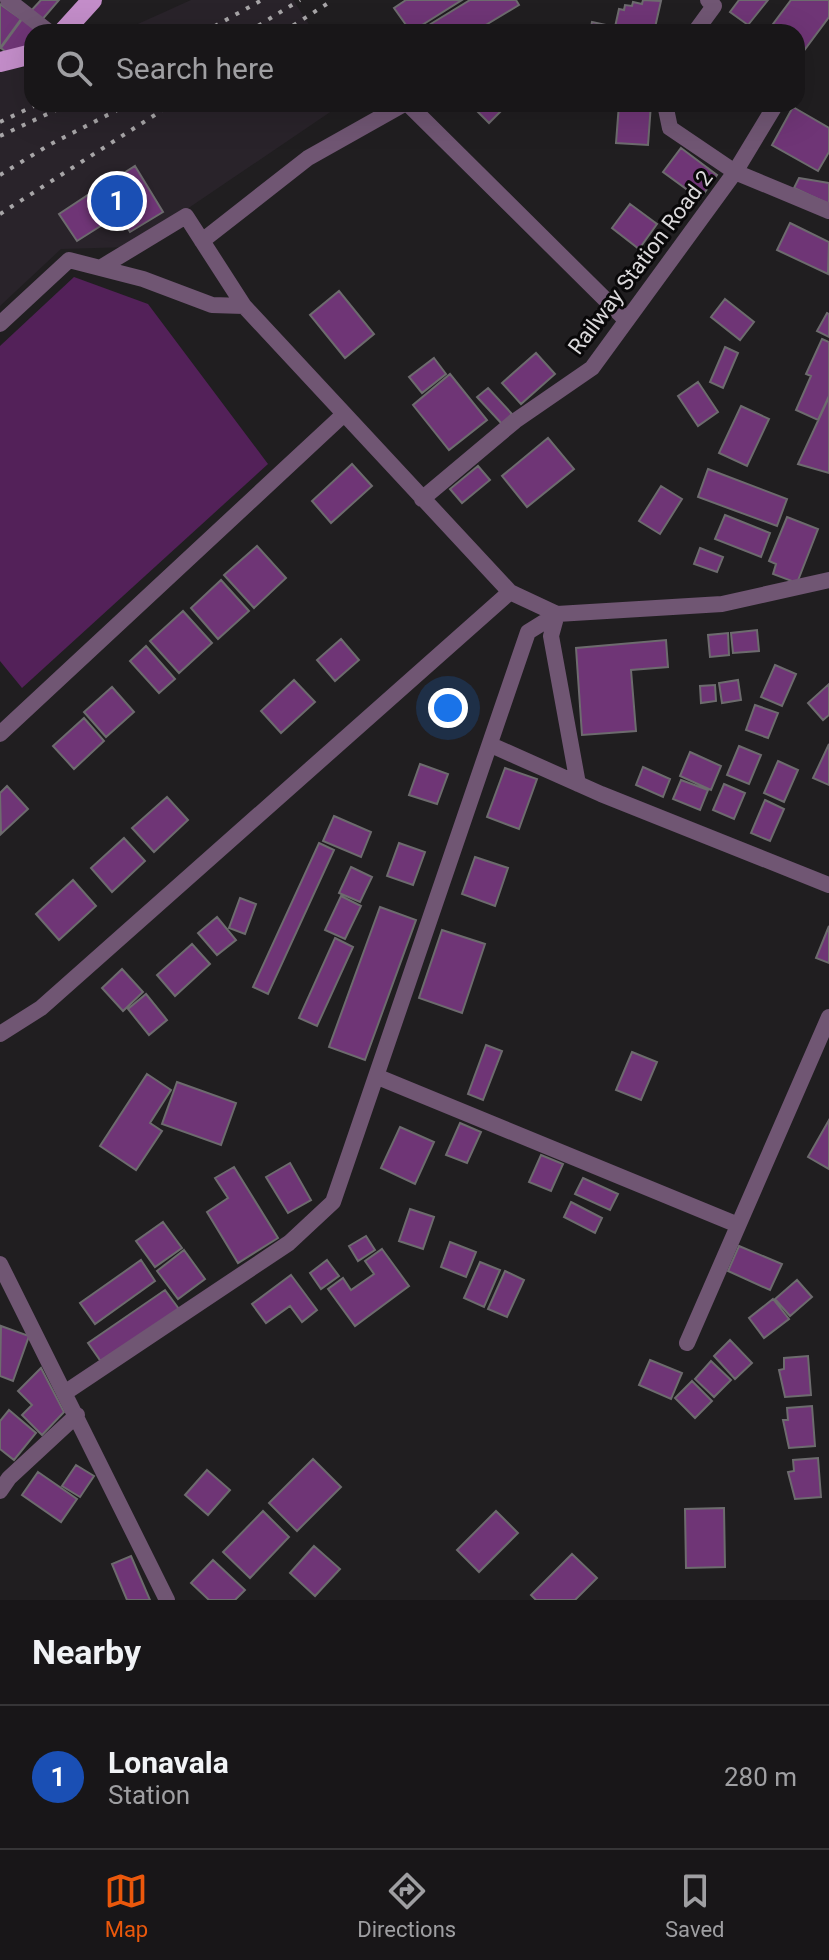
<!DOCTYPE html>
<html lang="en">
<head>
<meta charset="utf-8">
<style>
  :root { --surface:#181618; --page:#211f21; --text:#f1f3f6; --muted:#9f9fa2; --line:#363537; --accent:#ea580c }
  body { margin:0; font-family:Roboto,sans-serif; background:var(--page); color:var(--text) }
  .you { position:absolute; left:448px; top:708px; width:28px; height:28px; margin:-20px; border:6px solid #fff; border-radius:50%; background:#1a73e8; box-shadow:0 0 0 12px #1a73e833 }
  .badge { display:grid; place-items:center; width:52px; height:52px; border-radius:50%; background:var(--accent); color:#fff; font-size:26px; font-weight:700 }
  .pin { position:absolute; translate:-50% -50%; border:4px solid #fff; box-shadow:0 2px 8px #0006 }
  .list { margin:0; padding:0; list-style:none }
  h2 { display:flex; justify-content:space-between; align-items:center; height:104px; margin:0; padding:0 32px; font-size:34px }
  h2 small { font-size:26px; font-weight:400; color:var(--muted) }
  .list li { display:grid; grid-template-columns:52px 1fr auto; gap:24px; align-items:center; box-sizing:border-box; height:144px; padding:0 32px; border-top:2px solid var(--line) }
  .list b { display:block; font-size:30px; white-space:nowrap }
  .list p { margin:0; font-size:26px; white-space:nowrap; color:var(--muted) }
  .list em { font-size:26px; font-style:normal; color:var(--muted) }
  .icon { flex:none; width:44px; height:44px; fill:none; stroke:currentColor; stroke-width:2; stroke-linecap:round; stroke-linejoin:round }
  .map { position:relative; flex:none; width:829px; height:1600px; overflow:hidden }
  .search { position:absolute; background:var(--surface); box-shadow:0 8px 32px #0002; left:24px; right:24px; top:24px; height:88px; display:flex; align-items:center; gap:20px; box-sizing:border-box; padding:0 28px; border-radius:24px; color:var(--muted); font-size:30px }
  .sheet { height:248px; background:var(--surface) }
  nav { display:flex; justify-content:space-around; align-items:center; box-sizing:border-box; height:112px; border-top:2px solid var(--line); background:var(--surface); font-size:22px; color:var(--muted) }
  nav a { display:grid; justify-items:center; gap:4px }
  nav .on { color:var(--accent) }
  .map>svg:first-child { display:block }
  .built { fill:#29232a }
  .green { fill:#532159 }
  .building { fill:#6f3576; stroke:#6d6b6e; stroke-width:2 }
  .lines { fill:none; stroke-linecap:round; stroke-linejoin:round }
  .minor { stroke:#705673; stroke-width:16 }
  .major { stroke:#c38dc9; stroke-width:20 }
  .rail { stroke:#a7a5a7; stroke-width:4; stroke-dasharray:4 8; stroke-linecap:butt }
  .labels { text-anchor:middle; stroke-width:6; stroke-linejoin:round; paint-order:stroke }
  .street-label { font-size:22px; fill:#dbd9db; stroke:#090809 }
</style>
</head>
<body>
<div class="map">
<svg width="829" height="1600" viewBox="0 0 829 1600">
  <rect width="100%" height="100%" fill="#201e20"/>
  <path class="built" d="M191,0H293L314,32H120Z
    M32,67V104H342L131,247L61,249L0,306V70Z"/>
  <path class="green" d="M74,277L148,304L268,464L22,688L0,661V346Z"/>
  <path class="building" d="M41,0H59L40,22L29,13Z
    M406,0H462L411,32L394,8Z
    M470,0H516L519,5L474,32H433L429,25Z
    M643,0L661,1L654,32H590L592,22L615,27L619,9L624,10L625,5L632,6L633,2L642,4Z
    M739,0H768L748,25L730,12Z
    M791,0H829V17L797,60V32H767Z
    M0,4L21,19L0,48Z
    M23,18L41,32H32V51L7,53L1,48Z
    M470,104H508L489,123Z
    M619,104H651L648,145L616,143Z
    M793,107L829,128V152L818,171L772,145Z
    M681,148L717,175L700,199L663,172Z
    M135,166L163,212L130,232L102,187Z
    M799,178L829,183V204L794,188Z
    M100,187L118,215L77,241L59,214Z
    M630,204L657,224L639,249L612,228Z
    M790,223L829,242L828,274L777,250Z
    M339,291L374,334L345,358L310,315Z
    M725,299L754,322L740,340L711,317Z
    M827,313L829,314V337L817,331Z
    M822,339L829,342V396L818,420L796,410L811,376L806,374Z
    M725,347L738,353L723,388L710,382Z
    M536,353L555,374L521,404L502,383Z
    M434,358L446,374L422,393L409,377Z
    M450,374L487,420L449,450L413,405Z
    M698,382L718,412L698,426L678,396Z
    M488,388L512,414L502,424L477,397Z
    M829,397V473L798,464Z
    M741,406L769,419L747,466L719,453Z
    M548,438L574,469L527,507L502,476Z
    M352,464L372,486L331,523L312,501Z
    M478,466L490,480L462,503L450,489Z
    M708,469L787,499L777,526L698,497Z
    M661,486L682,499L660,534L639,521Z
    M725,515L770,533L761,557L715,539Z
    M787,517L818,529L797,583L773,574L776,564L769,561Z
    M257,546L286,578L254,608L224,575Z
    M700,548L723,557L717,572L694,564Z
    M221,580L249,611L218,639L191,608Z
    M183,611L212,643L179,673L150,641Z
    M757,630L759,651L733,653L731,633Z
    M728,633L729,655L710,657L708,635Z
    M341,639L359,660L335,681L317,660Z
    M666,640L668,667L631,670L636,731L582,735L576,648Z
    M146,646L175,679L159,693L130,661Z
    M775,665L796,674L782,706L761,697Z
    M294,680L315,702L281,733L261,711Z
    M738,680L741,700L722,703L719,683Z
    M829,684V715L823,720L808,703Z
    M715,685L716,701L701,703L700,686Z
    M112,687L134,712L106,737L84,712Z
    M755,705L778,713L768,738L746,730Z
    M84,718L104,741L74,769L53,746Z
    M829,744V785L813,778Z
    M739,746L761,755L749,784L727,775Z
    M690,752L721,766L711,790L680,776Z
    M778,761L798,770L784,802L764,793Z
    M420,764L448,774L437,804L409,795Z
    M643,767L670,779L663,797L636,785Z
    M505,768L537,779L519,829L487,817Z
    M681,780L708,790L700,810L673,799Z
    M724,784L745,793L734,819L713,810Z
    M7,786L28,809L1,834L0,793Z
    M167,797L188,820L154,852L132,828Z
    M765,800L784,809L770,841L751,833Z
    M334,816L371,832L361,857L323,841Z
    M124,838L145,861L112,892L91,868Z
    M319,843L334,850L268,994L253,987Z
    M399,843L425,852L413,885L387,876Z
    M475,857L508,868L495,906L462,894Z
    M351,867L372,877L360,902L339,893Z
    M73,880L96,906L59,940L36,914Z
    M341,896L361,906L345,939L325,930Z
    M240,898L256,904L245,934L229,928Z
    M380,907L416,920L365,1060L329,1047Z
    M217,917L236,940L217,955L198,933Z
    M829,926V963L816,958Z
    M442,930L485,944L462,1013L419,998Z
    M335,938L353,947L317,1026L299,1018Z
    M192,944L210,964L175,996L157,975Z
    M122,969L143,992L123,1011L102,988Z
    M146,994L167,1020L149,1035L128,1009Z
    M486,1045L502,1051L483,1100L468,1094Z
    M632,1052L657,1062L641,1100L616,1090Z
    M147,1074L171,1090L150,1123L162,1131L136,1170L100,1146Z
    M177,1082L236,1103L221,1145L162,1124Z
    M829,1120V1169L808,1157Z
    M460,1123L481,1132L467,1163L446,1155Z
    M400,1127L434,1142L415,1184L381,1168Z
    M541,1155L563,1164L551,1191L529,1182Z
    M290,1163L311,1200L288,1213L266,1177Z
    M234,1167L278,1238L238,1263L207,1212L228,1198L215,1178Z
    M583,1178L618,1194L610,1210L575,1194Z
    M571,1202L602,1218L595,1233L564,1217Z
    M410,1209L434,1217L423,1249L399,1241Z
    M163,1222L182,1248L155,1267L136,1241Z
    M366,1236L375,1250L358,1261L349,1246Z
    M450,1242L476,1252L466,1277L441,1267Z
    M739,1246L782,1264L770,1290L728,1271Z
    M382,1249L409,1286L355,1326L328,1289L343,1278L351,1290L374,1274L365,1261Z
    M184,1250L205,1279L178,1299L157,1271Z
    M141,1260L155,1281L95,1324L80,1303Z
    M327,1260L339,1276L321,1289L310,1273Z
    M480,1262L500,1270L484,1307L464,1298Z
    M505,1271L524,1280L507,1317L488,1309Z
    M291,1275L317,1310L302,1322L290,1306L266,1323L252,1304Z
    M797,1280L812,1297L790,1316L775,1299Z
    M165,1290L179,1309L102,1363L88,1343Z
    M773,1299L789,1319L764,1338L749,1318Z
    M1,1326L29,1336L13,1381L0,1376Z
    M730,1340L752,1363L735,1379L714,1356Z
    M808,1356L811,1395L785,1397L779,1370L784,1369V1358Z
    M650,1360L682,1373L671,1399L639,1385Z
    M711,1361L731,1380L714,1397L695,1379Z
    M41,1368L64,1412L42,1435L22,1415L32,1405L18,1391Z
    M692,1381L712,1401L695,1418L675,1398Z
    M812,1406L815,1446L789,1448L783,1420H788L787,1408Z
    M9,1410L36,1433L14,1460L0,1449V1421Z
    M818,1458L821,1497L795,1499L788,1472L794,1471L793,1460Z
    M313,1459L341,1487L297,1531L269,1503Z
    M76,1465L94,1476L80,1497L62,1486Z
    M207,1470L230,1490L208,1515L185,1495Z
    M38,1472L77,1499L61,1522L22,1495Z
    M724,1508L725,1567L686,1568L685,1509Z
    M263,1511L289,1537L250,1578L223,1552Z
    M496,1511L518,1533L479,1572L457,1550Z
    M314,1546L340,1569L315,1596L290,1573Z
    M572,1554L597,1578L575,1600H536L531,1595Z
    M131,1556L150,1600H127L112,1564Z
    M213,1560L245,1590L235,1600H209L191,1583Z"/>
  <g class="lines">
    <path class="minor" d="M8,0L49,32
      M695,32L714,6L708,0
      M408,104L626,320
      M665,104L670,128L735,172L776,104
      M202,241L308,158L404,104
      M100,268L186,216L244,306
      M0,324L69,260L143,279L212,305L244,306L510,592L557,614L722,604L829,580
      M422,499L515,421L592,368L735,172L829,211
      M557,614L551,636L578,784
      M0,734L343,415
      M491,745L601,794L829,885
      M0,1034L41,1008L510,592
      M378,1077L738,1225
      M0,1264L167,1600
      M687,1343L829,1017
      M66,1392L289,1243L333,1202L528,632L557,614
      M0,1491L9,1478L77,1415"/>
    <path class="major" d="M63,32L92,0
      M0,62L32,54"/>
    <path class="rail" d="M204,32L262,0
      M248,32L300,0
      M283,32L333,0
      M0,122L36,105
      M0,136L69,104
      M0,175L49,145L129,104
      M0,214L172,104"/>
  </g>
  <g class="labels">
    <g class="street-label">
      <text transform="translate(640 262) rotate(-53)" y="8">Railway Station Road 2</text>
    </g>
  </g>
</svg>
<div class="you"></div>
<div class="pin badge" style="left:117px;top:201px;background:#1a4fb4">1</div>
<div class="search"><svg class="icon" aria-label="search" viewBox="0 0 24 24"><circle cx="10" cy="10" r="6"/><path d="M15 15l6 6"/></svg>Search here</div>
</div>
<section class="sheet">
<h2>Nearby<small></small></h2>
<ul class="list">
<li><span class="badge" style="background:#1a4fb4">1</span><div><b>Lonavala</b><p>Station</p></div><em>280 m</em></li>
</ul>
</section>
<nav>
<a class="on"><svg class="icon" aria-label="map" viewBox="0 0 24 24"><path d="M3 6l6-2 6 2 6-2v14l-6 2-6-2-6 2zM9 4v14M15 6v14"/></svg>Map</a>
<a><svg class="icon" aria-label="directions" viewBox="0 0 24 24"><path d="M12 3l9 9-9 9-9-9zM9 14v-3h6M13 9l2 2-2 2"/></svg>Directions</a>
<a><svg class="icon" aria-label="saved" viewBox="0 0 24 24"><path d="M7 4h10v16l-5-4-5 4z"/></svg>Saved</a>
</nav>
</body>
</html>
